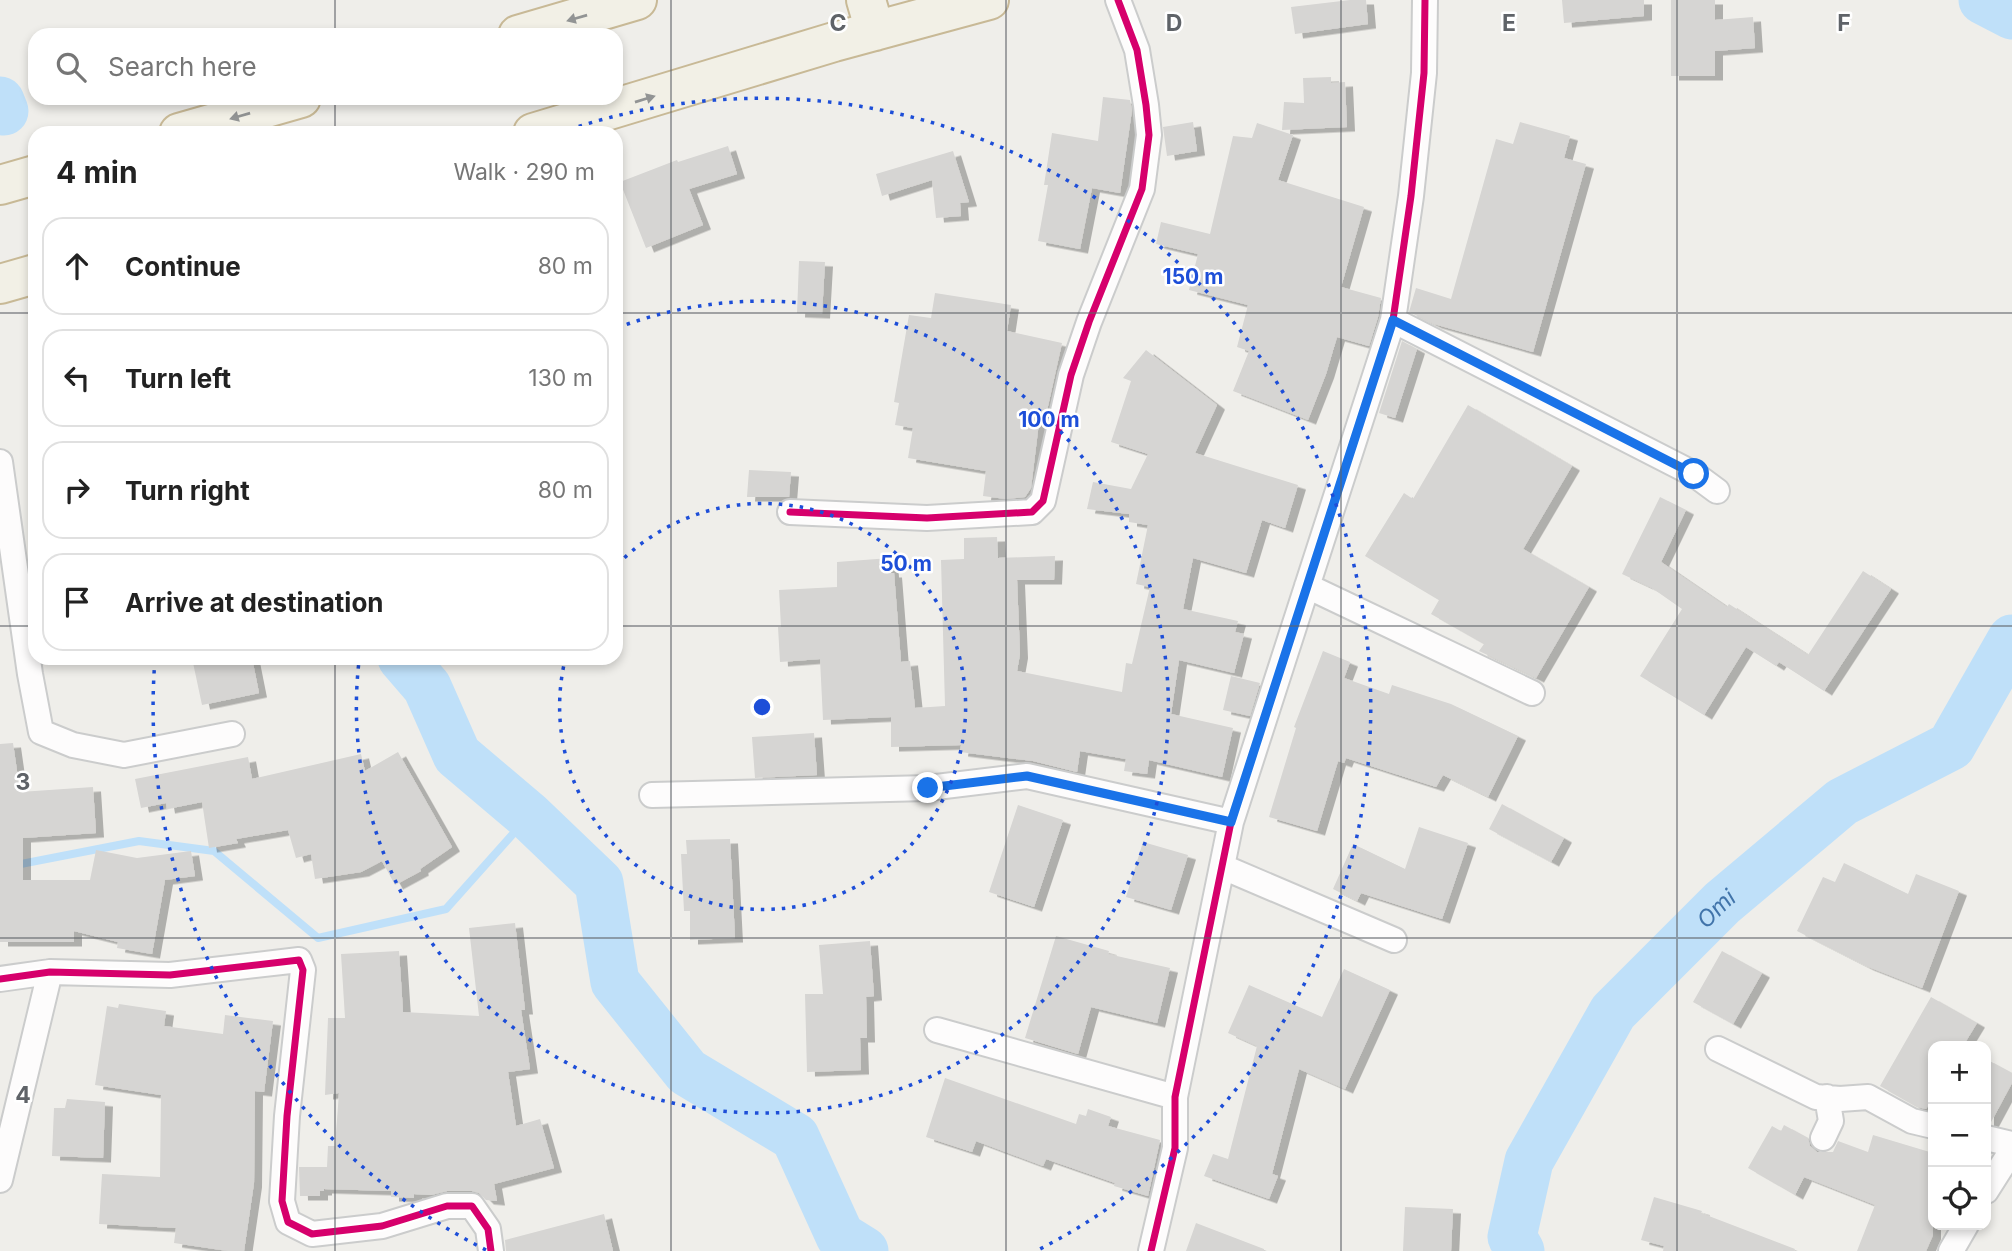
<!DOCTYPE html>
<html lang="en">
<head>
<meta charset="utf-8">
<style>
  :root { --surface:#fff; --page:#f2f2f2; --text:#222; --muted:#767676; --line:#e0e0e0 }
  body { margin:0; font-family:Inter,sans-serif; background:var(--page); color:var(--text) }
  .controls { position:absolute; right:21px; bottom:21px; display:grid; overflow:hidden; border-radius:14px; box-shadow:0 4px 10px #0003 }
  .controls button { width:63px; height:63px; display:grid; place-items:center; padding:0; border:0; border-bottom:2px solid var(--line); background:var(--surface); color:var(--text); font:35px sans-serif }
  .stop { position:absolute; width:21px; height:21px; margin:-16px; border:5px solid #1a73e8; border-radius:50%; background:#fff }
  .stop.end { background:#1a73e8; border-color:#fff; box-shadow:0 2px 7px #0008 }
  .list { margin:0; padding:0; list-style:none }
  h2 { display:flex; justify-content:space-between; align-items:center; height:91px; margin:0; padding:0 28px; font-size:30px }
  h2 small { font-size:23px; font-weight:400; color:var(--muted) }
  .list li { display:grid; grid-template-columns:46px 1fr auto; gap:21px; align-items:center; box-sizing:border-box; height:98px; margin:0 14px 14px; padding:0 14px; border:2px solid var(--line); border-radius:21px }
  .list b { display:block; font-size:26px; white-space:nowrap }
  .list em { font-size:23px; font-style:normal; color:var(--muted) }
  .icon { flex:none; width:38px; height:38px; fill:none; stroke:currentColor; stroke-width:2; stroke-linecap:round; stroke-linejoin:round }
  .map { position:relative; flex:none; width:2012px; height:1251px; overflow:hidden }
  .search { position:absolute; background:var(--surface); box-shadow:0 4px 10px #0003; left:28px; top:28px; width:595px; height:77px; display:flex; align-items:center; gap:18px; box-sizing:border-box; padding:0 24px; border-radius:21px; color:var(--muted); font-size:26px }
  .panel { position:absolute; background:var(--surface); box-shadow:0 4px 10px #0003; left:28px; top:126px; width:595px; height:539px; border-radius:21px }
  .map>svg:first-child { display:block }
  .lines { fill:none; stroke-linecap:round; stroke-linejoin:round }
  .stream { stroke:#bfe0f9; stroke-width:8 }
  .river { stroke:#bfe0f9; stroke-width:49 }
  .building { fill:#d6d5d3; filter:url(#shadow) }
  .minor-casing { stroke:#cbcccc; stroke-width:28 }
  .trunk-casing { stroke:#c8b996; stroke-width:42 }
  .minor { stroke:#fdfcfc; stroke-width:24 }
  .trunk { stroke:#f2f0e6; stroke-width:38 }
  .cycleway-casing { stroke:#fff; stroke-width:11 }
  .cycleway { stroke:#d6006c; stroke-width:7 }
  .oneway { fill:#929494 }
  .route { stroke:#1a73e8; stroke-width:9 }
  .grid { fill:none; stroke:#5f6368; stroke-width:2; stroke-opacity:0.55 }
  .ring { fill:none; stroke:#1d4ed8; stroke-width:3.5; stroke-dasharray:3.5 7 }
  .labels { text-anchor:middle; stroke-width:5; stroke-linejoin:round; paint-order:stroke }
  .water-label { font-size:23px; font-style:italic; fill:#4174aa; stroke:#fff }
  .grid-label { font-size:23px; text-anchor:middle; font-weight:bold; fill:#5f6368; stroke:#fff; stroke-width:5; stroke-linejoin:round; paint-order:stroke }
  .centre { fill:#1d4ed8; stroke:#fff; stroke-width:3.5 }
  .ring-label { font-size:21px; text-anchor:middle; font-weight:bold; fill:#1d4ed8; stroke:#fff; stroke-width:5; stroke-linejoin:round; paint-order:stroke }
</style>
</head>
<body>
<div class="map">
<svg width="2012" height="1251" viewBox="0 0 2012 1251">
  <defs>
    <filter id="shadow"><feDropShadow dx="8" dy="4.5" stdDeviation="0" flood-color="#0004"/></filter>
  </defs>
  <rect width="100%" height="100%" fill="#efeeea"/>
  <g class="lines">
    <path class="stream" d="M0,868L139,841L214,851L318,938L446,909L529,816"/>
    <g class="river">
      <path d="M1983,0L2012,15"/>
      <path d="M0,101L4,111"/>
      <path d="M402,658L427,687L457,755L529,816L599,883L615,982L687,1072L795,1137L840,1236L864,1251"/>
      <path id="s1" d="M1520,1251L1512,1237L1529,1161L1613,1012L1722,903L1842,802L1951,746L2012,639"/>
    </g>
  </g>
  <path class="building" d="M1350,0H1366L1368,24L1295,34L1291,7Z
    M1562,0H1644V16L1564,23Z
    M1671,0H1715V20L1753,17L1755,48L1715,51V76H1671Z
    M1331,77V83L1345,82L1347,127L1282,130L1284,102L1304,103L1303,78Z
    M1103,97L1130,100L1132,110L1120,193L1092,188L1080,249L1038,241L1048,185H1044L1052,133L1098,141Z
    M1193,122L1197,151L1167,156L1163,127Z
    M1520,122L1570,136L1564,158L1586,164L1533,352L1434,324L1409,312L1416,288L1451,299L1496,139L1513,144Z
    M1257,123L1293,135L1278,180L1364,207L1341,287L1381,298L1378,317L1369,346L1337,337L1326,374L1308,420L1233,391L1249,351L1237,347L1248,305L1189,290L1198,254L1156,244L1161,222L1210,234L1233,136L1252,138Z
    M728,146L737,174L689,189L703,225L646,248L620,182L677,160L678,162Z
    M953,151L969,202L960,203L961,216L936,218L932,180L882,196L876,174Z
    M799,261L825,262L822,314L797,313Z
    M935,293L1011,305L1007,331L1062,343L1046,415L1040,414L1031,488L1025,497L1006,499L983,496L986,471L908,458L913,428L895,425L899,403L894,402L909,315L931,318Z
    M1402,341L1417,349L1395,418L1379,413Z
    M1146,350L1217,405L1195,453L1298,485L1285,528L1262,520L1246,573L1193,558L1183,609L1238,621L1235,632L1244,634L1234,673L1179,660L1171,714L1233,728L1222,777L1149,760L1147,774L1124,771L1126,759L1080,751L1077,772L1033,761L960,752L961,745L891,747V717L823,720L820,659L780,662L778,627H781L779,590L837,587V562L890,558L891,573H894L901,662L910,661L915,708L945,706L941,560L964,559V538L997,537L998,558L1055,556L1054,580H1017L1020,654L1017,671L1122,692L1126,663L1132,664L1150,587L1136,584L1148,525L1129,522V514L1087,509L1093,482L1131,489L1148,454L1111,442L1131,381L1123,378Z
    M1468,405L1572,466L1523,549L1589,587L1536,678L1479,651L1484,644L1431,614L1439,600L1365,556L1404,493L1413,499Z
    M749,470L791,472L789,497H747Z
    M1660,497L1686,510L1661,562L1727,607L1729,604L1808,655L1863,571L1891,589L1824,691L1779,662L1776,666L1746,647L1704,715L1640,676L1682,609L1652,588L1622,574Z
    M1323,651L1350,662L1344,678L1389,694L1392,685L1451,704L1518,736L1488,797L1443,775L1436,787L1346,758L1344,763L1338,761L1317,831L1269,817L1296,728L1294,727Z
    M192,658H252L259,693L202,705Z
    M1231,676L1260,683L1250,716L1223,710Z
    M814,733L817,775L755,778L752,737Z
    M13,743L20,792L93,787L96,833L23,838V880H90L96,850L137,858L191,851L195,876L165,880L152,954L117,948L118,942L74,931V942H0V744Z
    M398,752L452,847L420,869L421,871L395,885L382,861L361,872L315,879L311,854L296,858L288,830L236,839L238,843L209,848L202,802L167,809L166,803L141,808L135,779L248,757L252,779L361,754L365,771Z
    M1502,804L1564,838L1551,862L1489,829Z
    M1018,805L1063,820L1034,907L989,892Z
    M1419,827L1468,843L1442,919L1361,893L1357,901L1333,889L1353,844L1405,869Z
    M730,839L735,938L690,940V911H684L681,854H687L686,840Z
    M1143,842L1188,855L1171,910L1126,897Z
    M1844,863L1908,894L1916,874L1959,891L1922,988L1866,966L1797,931L1823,877L1835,882Z
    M515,923L525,1010H521L530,1069L508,1072L516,1126L540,1119L554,1168L494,1184L497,1201L486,1200L479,1193L472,1191H447L431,1195L414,1194V1198L391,1197V1191L324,1189V1191H320V1196H300L299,1167H327L328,1146H335L339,1093L325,1095L328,1018H345L341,954L399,951L403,1012L479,1016L469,928Z
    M1056,936L1109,951L1108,954L1170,968L1157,1023L1091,1007L1078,1054L1025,1038Z
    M870,941L874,996L866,997L867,1038H860L861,1070L807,1072L805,994H823L819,945Z
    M1722,951L1762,973L1733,1024L1693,1002Z
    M1344,969L1390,990L1345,1089L1299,1069L1272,1174L1278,1176L1269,1199L1204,1176L1213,1154L1228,1159L1257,1046L1228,1033L1249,985L1322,1017Z
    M1931,997L1977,1023L1963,1046H1933V1098L1926,1109L1917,1107L1880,1086Z
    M119,1004L166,1011L164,1026L223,1034L225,1015L273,1021L264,1092L255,1091L254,1183L244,1251H228L174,1243L176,1228L99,1224L102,1174L160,1177L161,1095L95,1085L107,1006L118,1008Z
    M1986,1059L2012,1073V1083L1990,1124H1986Z
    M945,1078L1076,1124L1079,1114L1086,1116L1088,1109L1111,1117L1108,1126L1160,1140L1148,1196L1114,1186L1115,1183L1046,1159L1043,1166L976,1141L972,1152L926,1137Z
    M67,1099L105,1102L103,1158L52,1156L54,1108H65Z
    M1784,1125L1808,1138L1810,1146L1817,1152H1833L1838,1141L1868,1152L1873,1135L1933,1153V1235L1926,1251H1857L1875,1205L1804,1177L1795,1195L1748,1168L1772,1126L1781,1131Z
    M1654,1197L1702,1211L1701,1213L1795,1249L1794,1251H1663L1664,1246L1641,1240Z
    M1405,1207L1453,1209L1451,1251H1403Z
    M604,1214L613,1251H506L505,1240Z
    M1196,1223L1264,1249V1251H1186Z"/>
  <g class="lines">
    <g class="minor-casing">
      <path id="minor" d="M1393,320L1694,474L1717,491
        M0,462L30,674L41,732L73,745L124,755L232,734
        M790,512L927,518L1032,512L1043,501L1071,375L1089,322L1142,189L1149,135L1146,105L1137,50L1118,0
        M1307,586L1532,693
        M652,795L928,788L1027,776L1231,822
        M1223,867L1394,940
        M0,979L50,972L170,975L299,960L303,970L287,1116L282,1201L288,1222L312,1234L382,1226L447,1206H472L488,1229L491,1251
        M937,1030L1175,1097
        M1718,1049L1816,1097L1840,1099L1868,1097L1912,1121L1933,1126
        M1823,1138L1831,1121L1827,1097
        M1986,1138L2012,1144
        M0,1180L50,972
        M1986,1191L2012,1150
        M1151,1251L1175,1148V1097L1231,822L1393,320L1411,196L1424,73L1425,0
        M1951,1251L1966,1225"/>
    </g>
    <g class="trunk-casing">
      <path id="trunk" d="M866,0L875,31
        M518,35L637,0
        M179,133L301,98
        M533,133L834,42L989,0
        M0,185L35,175
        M0,284L35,274"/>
    </g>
    <use href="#minor" class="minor"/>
    <use href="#trunk" class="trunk"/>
    <g class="cycleway-casing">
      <path id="cycleway" d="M790,512L927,518L1032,512L1043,501L1071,375L1089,322L1142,189L1149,135L1146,105L1137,50L1118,0
        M0,979L50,972L170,975L299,960L303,970L287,1116L282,1201L288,1222L312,1234L382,1226L447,1206H472L488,1229L491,1251
        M1151,1251L1175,1148V1097L1231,822L1393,320L1411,196L1424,73L1425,0"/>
    </g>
    <use href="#cycleway" class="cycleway"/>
  </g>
  <defs><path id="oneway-solid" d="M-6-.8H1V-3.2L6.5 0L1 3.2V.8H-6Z" transform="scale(1.75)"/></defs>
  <g class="oneway">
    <use href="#oneway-solid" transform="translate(577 18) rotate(164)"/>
    <use href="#oneway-solid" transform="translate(645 99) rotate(-17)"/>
    <use href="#oneway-solid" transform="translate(240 116) rotate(164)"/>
  </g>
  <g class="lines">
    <path class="route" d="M928,788L1027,776L1231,822L1393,320L1694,474"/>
  </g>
  <path class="grid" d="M335,0V35M671,0V1251M1006,0V1251M1341,0V1251M1677,0V1251M335,98V133M0,313H35M616,313H2012M0,626H35M616,626H2012M335,658V1251M0,938H2012"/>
  <g class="ring">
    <path d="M617 565A203 203 0 1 1 565 660"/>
    <path d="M617 328A406 406 0 1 1 359 661"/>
    <path d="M486 1250A609 609 0 0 1 155 659M559 133A609 609 0 0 1 1038 1250"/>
  </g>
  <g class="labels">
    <g class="water-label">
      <text dy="8" stroke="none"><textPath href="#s1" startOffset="411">Omi</textPath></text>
    </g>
  </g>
  <g class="grid-label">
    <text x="838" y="31">C</text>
    <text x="1174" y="31">D</text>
    <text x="1509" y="31">E</text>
    <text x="1844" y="31">F</text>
    <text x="23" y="790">3</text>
    <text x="23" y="1103">4</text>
  </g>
  <circle cx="762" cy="707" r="10" class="centre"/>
  <g class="ring-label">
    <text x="1193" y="284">150 m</text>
    <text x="1049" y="427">100 m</text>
    <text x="906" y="571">50 m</text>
  </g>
</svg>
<div class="controls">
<button>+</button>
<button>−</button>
<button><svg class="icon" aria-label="locate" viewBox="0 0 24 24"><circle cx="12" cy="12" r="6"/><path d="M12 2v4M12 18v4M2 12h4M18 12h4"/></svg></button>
</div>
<div class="stop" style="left:1694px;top:474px"></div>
<div class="stop end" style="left:928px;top:788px"></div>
<div class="search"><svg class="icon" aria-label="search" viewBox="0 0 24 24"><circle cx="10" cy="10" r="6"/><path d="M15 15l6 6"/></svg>Search here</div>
<section class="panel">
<h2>4 min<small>Walk · 290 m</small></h2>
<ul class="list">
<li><svg class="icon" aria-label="ahead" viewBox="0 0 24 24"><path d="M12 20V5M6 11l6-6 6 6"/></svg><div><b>Continue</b></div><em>80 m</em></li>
<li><svg class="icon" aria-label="left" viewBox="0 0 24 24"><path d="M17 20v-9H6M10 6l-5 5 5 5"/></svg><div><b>Turn left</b></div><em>130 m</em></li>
<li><svg class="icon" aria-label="right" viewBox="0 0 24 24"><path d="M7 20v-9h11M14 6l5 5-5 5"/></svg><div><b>Turn right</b></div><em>80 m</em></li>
<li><svg class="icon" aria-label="arrive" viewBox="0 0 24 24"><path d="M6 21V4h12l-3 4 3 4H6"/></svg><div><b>Arrive at destination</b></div></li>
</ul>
</section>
</div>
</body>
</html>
